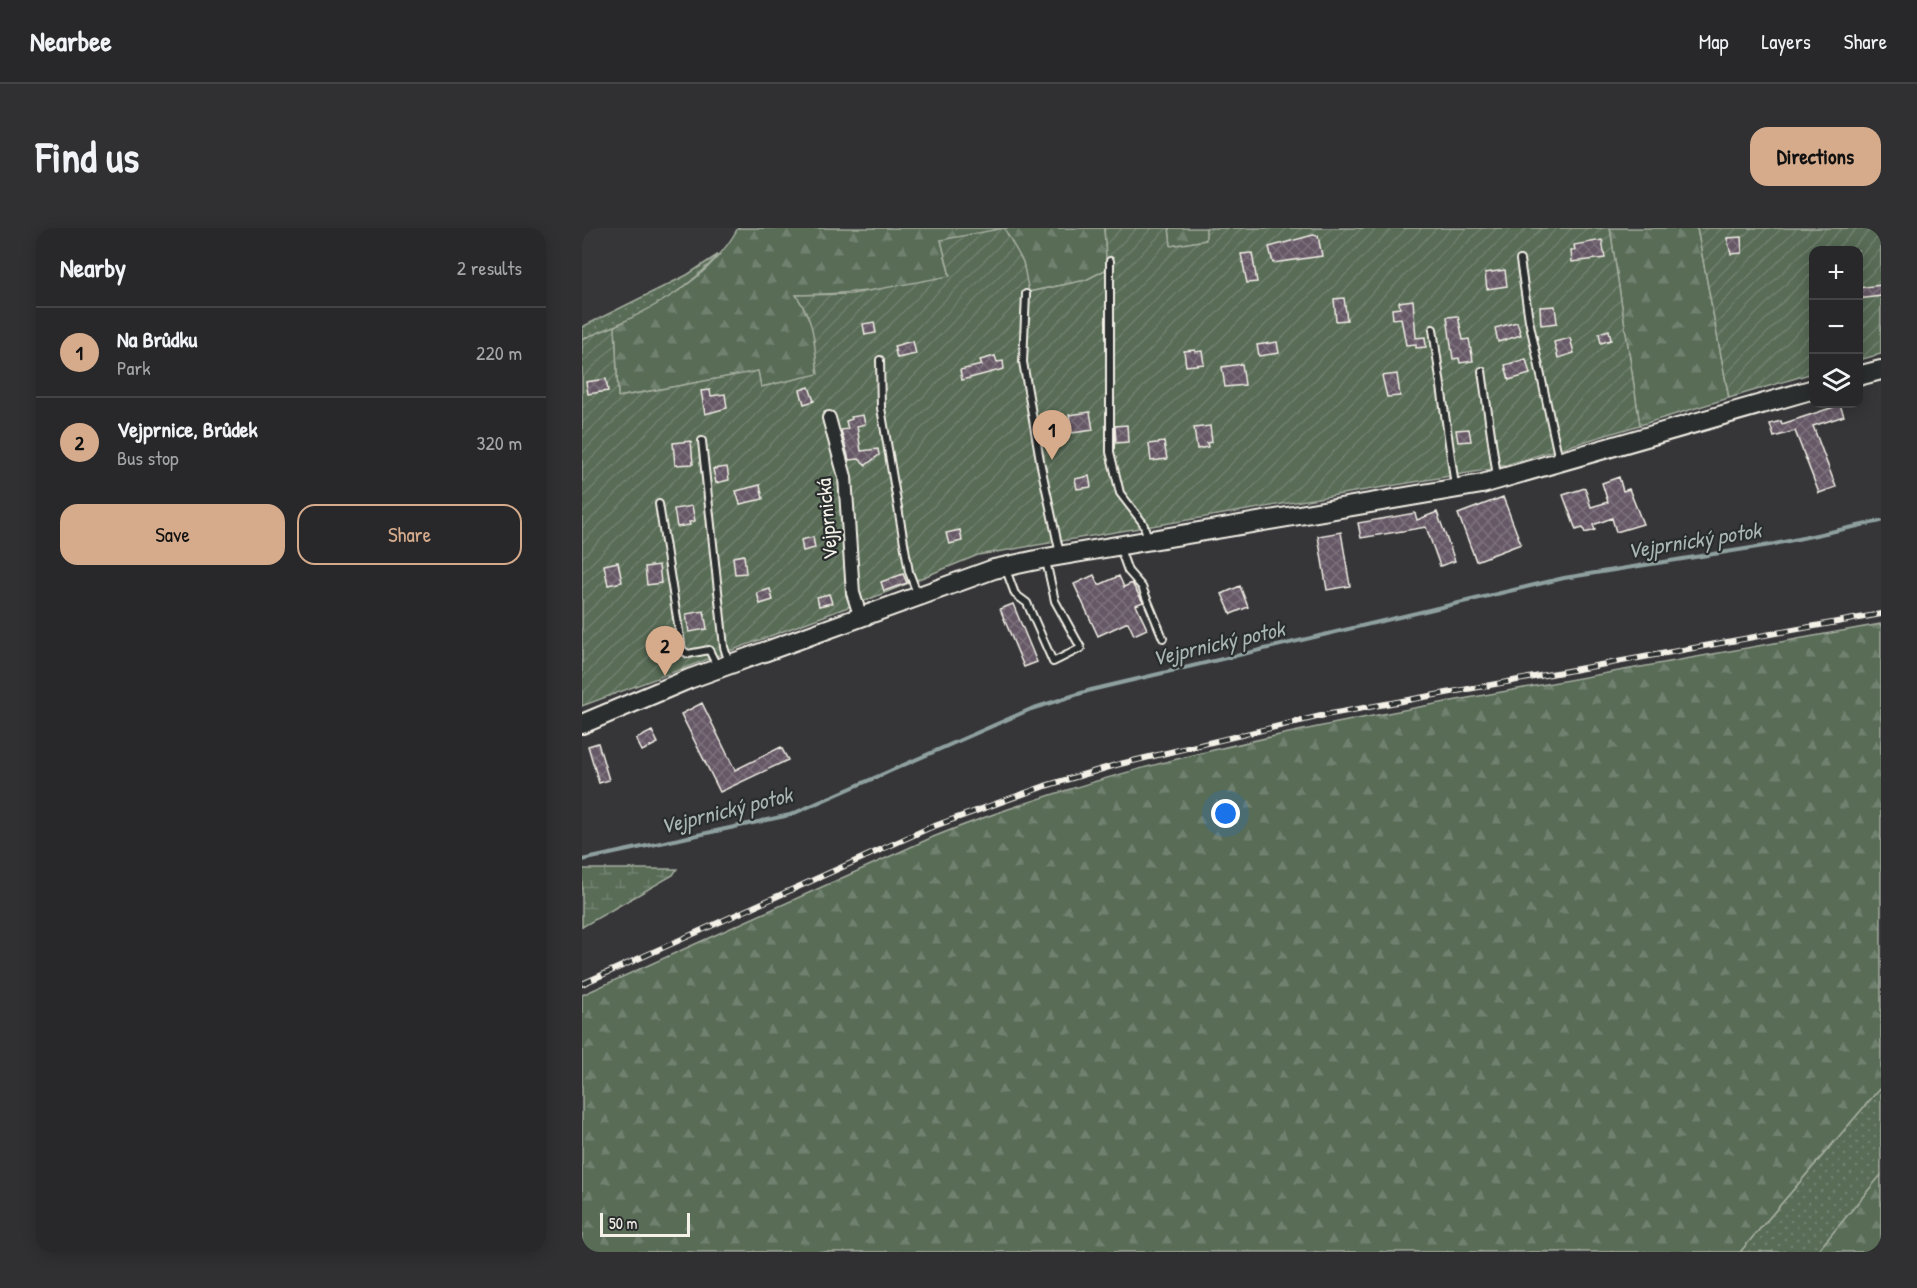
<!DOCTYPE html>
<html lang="en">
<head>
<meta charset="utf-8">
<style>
  :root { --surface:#28282b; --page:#303033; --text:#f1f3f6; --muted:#a5a6a9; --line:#444447; --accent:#d6ab8b }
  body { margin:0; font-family:"Patrick Hand",sans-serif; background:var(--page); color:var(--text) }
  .controls { position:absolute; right:18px; top:18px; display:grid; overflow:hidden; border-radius:12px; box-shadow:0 3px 15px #0003 }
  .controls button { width:54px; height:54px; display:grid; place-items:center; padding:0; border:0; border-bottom:2px solid var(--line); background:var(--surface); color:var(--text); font:30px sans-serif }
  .scale { position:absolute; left:18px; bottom:15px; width:90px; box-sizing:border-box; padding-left:6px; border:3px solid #f4f1e8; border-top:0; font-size:16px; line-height:21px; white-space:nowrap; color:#f4f1e8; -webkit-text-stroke:4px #2a2d2e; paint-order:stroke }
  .you { position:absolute; left:644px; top:586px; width:21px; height:21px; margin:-15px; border:4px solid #fff; border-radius:50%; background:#1a73e8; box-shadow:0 0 0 9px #1a73e833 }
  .badge { display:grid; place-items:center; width:39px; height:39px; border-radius:50%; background:var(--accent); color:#111; font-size:20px; font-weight:700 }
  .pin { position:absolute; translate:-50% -50px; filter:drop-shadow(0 2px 3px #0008) }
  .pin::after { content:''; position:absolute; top:32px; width:21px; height:18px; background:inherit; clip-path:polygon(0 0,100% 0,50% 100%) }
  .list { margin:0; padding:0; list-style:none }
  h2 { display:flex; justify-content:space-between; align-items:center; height:78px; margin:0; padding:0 24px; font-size:26px }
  h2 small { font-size:20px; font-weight:400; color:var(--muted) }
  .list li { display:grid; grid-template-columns:39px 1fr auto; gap:18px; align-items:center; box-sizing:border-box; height:90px; padding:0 24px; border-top:2px solid var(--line) }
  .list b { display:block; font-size:22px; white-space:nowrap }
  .list p { margin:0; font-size:20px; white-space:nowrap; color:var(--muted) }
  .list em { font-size:20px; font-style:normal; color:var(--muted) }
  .actions { display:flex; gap:12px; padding:18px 24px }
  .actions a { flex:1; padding:14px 0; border:2px solid var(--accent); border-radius:18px; text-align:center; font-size:21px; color:var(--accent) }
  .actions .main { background:var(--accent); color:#111 }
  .icon { flex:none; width:33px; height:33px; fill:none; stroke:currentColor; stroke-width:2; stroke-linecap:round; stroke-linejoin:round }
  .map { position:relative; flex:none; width:1299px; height:1024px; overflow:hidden; border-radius:18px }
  header { display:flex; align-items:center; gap:36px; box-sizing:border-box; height:84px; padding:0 30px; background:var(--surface); border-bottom:2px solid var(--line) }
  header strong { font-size:28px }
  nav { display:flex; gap:33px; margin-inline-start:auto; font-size:21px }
  .intro { display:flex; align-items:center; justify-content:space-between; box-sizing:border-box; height:144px; padding:0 36px }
  h1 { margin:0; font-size:42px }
  .button { padding:15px 27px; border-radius:18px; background:var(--accent); color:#111; font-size:21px; font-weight:700 }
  main { display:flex; gap:36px; padding:0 36px }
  aside { flex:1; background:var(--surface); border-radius:18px; box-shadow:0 3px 15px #0003 }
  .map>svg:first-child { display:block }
  .grass { fill:url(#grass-dots); stroke:#a6aea0; stroke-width:1.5 }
  .forest { fill:url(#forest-firs); stroke:#a6aea0; stroke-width:1.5 }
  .wetland { fill:url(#wetland-marsh); stroke:#a6aea0; stroke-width:1.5 }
  .garden { fill:url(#garden-furrows); stroke:#a6aea0; stroke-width:1.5 }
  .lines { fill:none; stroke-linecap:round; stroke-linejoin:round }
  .stream { stroke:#8fa19f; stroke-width:4 }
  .building { fill:url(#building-cross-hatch); stroke:#f4f1e8; stroke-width:1.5 }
  .service-casing { stroke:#f4f1e8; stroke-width:10 }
  .minor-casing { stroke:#f4f1e8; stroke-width:16 }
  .secondary-casing { stroke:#f4f1e8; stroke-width:22 }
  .service { stroke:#2a2d2e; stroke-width:6 }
  .minor { stroke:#2a2d2e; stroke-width:12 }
  .secondary { stroke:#2a2d2e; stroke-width:18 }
  .rail-casing { stroke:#f4f1e8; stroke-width:6 }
  .rail { stroke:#2a2d2e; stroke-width:4; stroke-dasharray:11; stroke-linecap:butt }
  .labels { text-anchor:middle; stroke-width:4.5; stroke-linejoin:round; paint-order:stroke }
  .street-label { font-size:21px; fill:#f4f1e8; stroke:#2a2d2e }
  .water-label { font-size:22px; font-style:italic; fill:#a8b5b2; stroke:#2a2d2e }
</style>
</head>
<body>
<header>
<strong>Nearbee</strong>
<nav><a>Map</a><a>Layers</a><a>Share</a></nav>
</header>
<div class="intro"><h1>Find us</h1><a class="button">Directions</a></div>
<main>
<aside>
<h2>Nearby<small>2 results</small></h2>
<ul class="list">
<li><span class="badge">1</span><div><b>Na Brůdku</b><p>Park</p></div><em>220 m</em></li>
<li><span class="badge">2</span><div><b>Vejprnice, Brůdek</b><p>Bus stop</p></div><em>320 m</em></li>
</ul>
<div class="actions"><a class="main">Save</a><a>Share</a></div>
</aside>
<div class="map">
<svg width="1299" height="1024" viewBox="0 0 1299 1024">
  <defs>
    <pattern id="grass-dots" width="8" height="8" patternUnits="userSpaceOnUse" patternTransform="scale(1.5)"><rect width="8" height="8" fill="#586c57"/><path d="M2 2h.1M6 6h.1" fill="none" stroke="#71816f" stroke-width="1.8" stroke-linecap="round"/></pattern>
    <pattern id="forest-firs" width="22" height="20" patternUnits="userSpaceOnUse" patternTransform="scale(1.5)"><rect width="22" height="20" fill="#586c57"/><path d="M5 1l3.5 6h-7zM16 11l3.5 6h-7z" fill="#71816f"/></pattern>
    <pattern id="wetland-marsh" width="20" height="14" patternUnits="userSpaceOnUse" patternTransform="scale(1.5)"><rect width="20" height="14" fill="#586c57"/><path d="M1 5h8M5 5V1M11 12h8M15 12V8" fill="none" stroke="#71816f"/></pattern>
    <pattern id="garden-furrows" width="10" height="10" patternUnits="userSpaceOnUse" patternTransform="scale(1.5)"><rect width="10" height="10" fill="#586c57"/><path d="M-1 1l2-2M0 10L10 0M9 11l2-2" fill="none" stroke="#71816f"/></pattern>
    <pattern id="building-cross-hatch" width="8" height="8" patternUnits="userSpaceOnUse" patternTransform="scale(1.5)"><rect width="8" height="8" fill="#665966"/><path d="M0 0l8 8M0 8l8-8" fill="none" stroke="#7c717c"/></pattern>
  </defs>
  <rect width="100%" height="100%" fill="#363639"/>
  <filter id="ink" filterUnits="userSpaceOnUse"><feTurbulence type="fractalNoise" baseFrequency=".0167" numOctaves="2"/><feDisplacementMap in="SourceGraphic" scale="12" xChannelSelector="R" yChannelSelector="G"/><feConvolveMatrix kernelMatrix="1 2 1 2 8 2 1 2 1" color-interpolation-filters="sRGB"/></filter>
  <g filter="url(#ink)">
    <path class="grass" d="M137,26C100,69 52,91 0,111V99L105,47Z
      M1299,859V947L1235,1024H1158Z"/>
    <path class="forest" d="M156,0H522L525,41L504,52L446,64L441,34L359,12L368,48C318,62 266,66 215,67L227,87L233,108L236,147L179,159L176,143L36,169L33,98C81,75 129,49 156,0Z
      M587,0H624V12L589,18Z
      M1028,0H1115L1147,170L1058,197Z
      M1299,396V859L1158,1024H0V767L351,609C531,537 723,499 914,465C1042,442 1170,419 1299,396Z
      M1299,947V1024H1235Z"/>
    <path class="wetland" d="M0,641H95L91,647L0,699Z"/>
    <path class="garden" d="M422,0L441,34L447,64L504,52L525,41L522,0H587L589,18L624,12V0H1028L1058,197L910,241L396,327L285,372L0,478V111L33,98L36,169L176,143L179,159L236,146C231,111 235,99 214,67L270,66L368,48L359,12Z
      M1115,0H1299V126L1277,132L1276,22H1232L1231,145L1147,170Z"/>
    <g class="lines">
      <path class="stream" d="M0,632L208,587L449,481L509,462L982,350L1188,317L1299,293"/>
    </g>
    <path class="building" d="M731,7L736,8L740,28L691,35L687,19Z
      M1159,9L1160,25L1149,26L1145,10Z
      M1020,12L1023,30L990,34L989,22H993L992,17Z
      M670,25L675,54L665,55L659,26Z
      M923,42L925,58L905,61L903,45Z
      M1299,57V68L1276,71V60Z
      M762,70L765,92L754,93L752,71Z
      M831,72L834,110L843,109L844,119L834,120V116L824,117L819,90L811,91L810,81L818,80L817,74Z
      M973,78L975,95L959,97L958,79Z
      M876,88L881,112L887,111L891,133L878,135L877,130L871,131L865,89Z
      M292,94L294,105L283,107L281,96Z
      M935,94L939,107L916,114L913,100Z
      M1027,102L1029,112L1019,115L1017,105Z
      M988,110L992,125L976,130L972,114Z
      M331,113L334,126L315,130L312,118Z
      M695,114L697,125L677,128L675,117Z
      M613,122V124L620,123L622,136L604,138L602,123Z
      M413,128L415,134L421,133L422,141L380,152L378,142L400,137L398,132Z
      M944,131L948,146L927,152L923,137Z
      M660,136L663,157L643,159L640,139Z
      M815,146L818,168L805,169L800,148Z
      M24,151L26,163L6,166L4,154Z
      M227,159L232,173L222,176L218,162Z
      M128,162L129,168L143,166L145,180L123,186L119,163Z
      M1258,177L1262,188L1231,198L1254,259L1237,265L1213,203L1192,209L1188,196L1199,193L1200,196Z
      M508,184L511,202L490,205L487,187Z
      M281,187L283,196L275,198L279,223L296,221L297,227L284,237L277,231L267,232L259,202L266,201L264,193L270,191L269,189Z
      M545,197L546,214L534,215L533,198Z
      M628,198L630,214L625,215L626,219L615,221L612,200Z
      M887,201L889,213L876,214L874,202Z
      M109,213L111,236L93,237L91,215Z
      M582,214L585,231L569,233L567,216Z
      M145,239L147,252L134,255L131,241Z
      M507,248L509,259L495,261L493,251Z
      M1037,249L1041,263L1047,261L1061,296L1034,304L1030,290L1011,297L1013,302L1003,305L1001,300L994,302L981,267L1003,260L1009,279L1026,274L1020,255Z
      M178,257L181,271L158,276L154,263Z
      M921,269L939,316L894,333L876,286Z
      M110,278L113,293L107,294L108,297L95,299L92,281Z
      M855,284L873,333L858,338L844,299L779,310L776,295L833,285L835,292Z
      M378,302L380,313L367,316L364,305Z
      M759,304L768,358L745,362L736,308Z
      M231,309L233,320L221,323L219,312Z
      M162,327L164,345L153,346L151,329Z
      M36,334L40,354L26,357L22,337Z
      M77,337L79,355L65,357L63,339Z
      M321,346L325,355L302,363L299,354Z
      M512,347L517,357L537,348L542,359L550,355L561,374L554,377L565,401L552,407L546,394L516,408L492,356Z
      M658,358L666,379L649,386L640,366Z
      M188,361L191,372L178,376L175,365Z
      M247,366L250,375L237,378L235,369Z
      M431,376L455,434L442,439L418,381Z
      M122,383L125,401L107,404L104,386Z
      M120,475L153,542L199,519L206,532L138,564L99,486Z
      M70,503L76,515L60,523L54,511Z
      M16,515L27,552L17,555L6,518Z"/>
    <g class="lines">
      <g class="service-casing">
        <path id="service" d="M938,32L947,92L977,232
          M528,33V224L538,265L561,295L566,310
          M444,66L441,134L459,238L478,326
          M851,101L873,258
          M298,132L299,180L327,344L335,365
          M900,143L915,249
          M120,213L142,419L147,435
          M77,276L100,422L106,426L127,422L136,440
          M537,318L546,343L560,359L581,410
          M423,339L433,366L445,375L471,434L499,420L473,373L464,333"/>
      </g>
      <g class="minor-casing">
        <path id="minor" d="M247,190L263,249L271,365L279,390"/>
      </g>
      <g class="secondary-casing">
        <path id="secondary" d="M1276,148L1299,142
          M0,496L107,451L412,341L464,330L900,256L1232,161"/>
      </g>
      <use href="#service" class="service"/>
      <use href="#minor" class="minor"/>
      <use href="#secondary" class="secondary"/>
      <g class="rail-casing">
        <path id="rail" d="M0,756L347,600L463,558L534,537L743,487L1299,386"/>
      </g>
      <use href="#rail" class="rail"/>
    </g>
  </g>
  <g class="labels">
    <g class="street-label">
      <text transform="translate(245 291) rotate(-95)" y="7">Vejprnická</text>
    </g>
    <g class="water-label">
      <text transform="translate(1112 312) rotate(-9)" y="8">Vejprnický potok</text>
      <text transform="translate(636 415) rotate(-13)" y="8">Vejprnický potok</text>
      <text transform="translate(144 582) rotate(-14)" y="8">Vejprnický potok</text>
    </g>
  </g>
</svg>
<div class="controls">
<button>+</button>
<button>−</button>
<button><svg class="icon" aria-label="layers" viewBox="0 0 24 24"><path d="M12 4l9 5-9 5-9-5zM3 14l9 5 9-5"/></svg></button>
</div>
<div class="scale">50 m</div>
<div class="you"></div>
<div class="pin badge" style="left:470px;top:232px">1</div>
<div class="pin badge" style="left:83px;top:448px">2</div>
</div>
</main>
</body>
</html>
